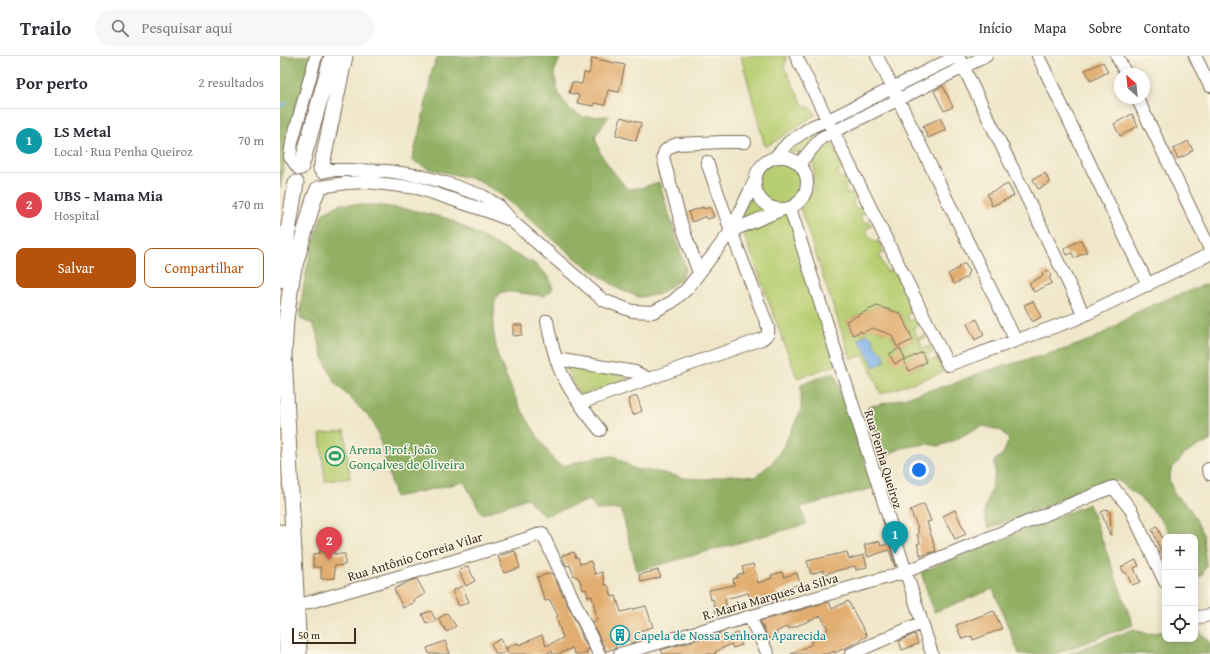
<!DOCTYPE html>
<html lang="pt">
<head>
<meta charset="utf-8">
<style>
  :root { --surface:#fff; --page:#f7f7f7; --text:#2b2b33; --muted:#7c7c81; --line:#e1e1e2; --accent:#b45309 }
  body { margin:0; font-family:"Gentium Book Plus",serif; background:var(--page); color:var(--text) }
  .controls { position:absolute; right:12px; bottom:12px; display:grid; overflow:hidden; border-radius:8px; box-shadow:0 2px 10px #0003 }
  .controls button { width:36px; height:36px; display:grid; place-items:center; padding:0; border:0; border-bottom:1px solid var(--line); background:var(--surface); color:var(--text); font:20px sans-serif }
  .compass { position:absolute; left:834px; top:12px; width:36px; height:36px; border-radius:50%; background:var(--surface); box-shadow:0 2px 10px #0003; rotate:333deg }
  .scale { position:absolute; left:12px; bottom:10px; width:64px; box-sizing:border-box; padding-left:4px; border:2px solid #3b2a1e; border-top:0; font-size:11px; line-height:14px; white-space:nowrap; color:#3b2a1e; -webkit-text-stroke:3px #fcf5e5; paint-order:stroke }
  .you { position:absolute; left:639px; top:414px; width:14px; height:14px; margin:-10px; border:3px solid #fff; border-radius:50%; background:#1a73e8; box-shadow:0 0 0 6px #1a73e833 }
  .badge { display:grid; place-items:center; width:26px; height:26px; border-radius:50%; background:var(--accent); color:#fff; font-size:13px; font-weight:700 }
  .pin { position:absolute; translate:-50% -33px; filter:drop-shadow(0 1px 2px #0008) }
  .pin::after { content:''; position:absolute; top:21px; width:14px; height:12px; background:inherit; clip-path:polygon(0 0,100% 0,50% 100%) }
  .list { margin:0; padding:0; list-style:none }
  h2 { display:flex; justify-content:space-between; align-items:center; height:52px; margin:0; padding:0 16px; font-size:17px }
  h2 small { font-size:13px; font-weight:400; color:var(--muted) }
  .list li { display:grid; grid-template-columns:26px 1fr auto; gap:12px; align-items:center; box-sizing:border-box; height:64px; padding:0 16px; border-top:1px solid var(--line) }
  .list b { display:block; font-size:15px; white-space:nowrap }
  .list p { margin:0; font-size:13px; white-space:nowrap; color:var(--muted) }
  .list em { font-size:13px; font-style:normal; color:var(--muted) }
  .actions { display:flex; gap:8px; padding:12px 16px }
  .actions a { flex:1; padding:9px 0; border:1px solid var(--accent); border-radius:8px; text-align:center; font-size:14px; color:var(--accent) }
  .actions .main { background:var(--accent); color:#fff }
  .icon { flex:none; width:22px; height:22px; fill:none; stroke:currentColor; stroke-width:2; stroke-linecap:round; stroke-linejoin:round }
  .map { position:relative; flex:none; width:930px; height:598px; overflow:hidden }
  header { display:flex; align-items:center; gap:24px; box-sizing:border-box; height:56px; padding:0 20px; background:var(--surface); border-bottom:1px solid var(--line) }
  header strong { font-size:19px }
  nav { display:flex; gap:22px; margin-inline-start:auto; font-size:14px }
  .search { width:280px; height:36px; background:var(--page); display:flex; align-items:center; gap:10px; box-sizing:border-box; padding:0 14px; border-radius:22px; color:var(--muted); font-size:15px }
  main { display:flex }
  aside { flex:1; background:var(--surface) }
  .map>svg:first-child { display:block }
  .green { fill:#b7cd71; stroke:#797c48; fill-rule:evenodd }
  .forest { fill:#91b063; stroke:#666d40 }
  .water { fill:#79aee7; stroke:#5a6c82 }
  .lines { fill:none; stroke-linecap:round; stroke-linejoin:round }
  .stream { stroke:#79aee7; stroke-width:2.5 }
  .building { fill:#e1ad70 }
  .minor-casing { stroke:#7a6c5a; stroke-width:14 }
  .major-casing { stroke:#7a6c5a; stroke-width:17 }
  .minor { stroke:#fff; stroke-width:12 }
  .major { stroke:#fff; stroke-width:15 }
  .labels { text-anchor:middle; stroke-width:3; stroke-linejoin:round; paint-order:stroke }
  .leisure-label { font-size:13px; fill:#27864d; stroke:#fcf5e5; text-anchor:start }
  .street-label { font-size:13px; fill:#3b2a1e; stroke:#fcf5e5 }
  .culture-label { font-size:13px; fill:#0d838f; stroke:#fcf5e5; text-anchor:start }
</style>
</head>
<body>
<header>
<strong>Trailo</strong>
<div class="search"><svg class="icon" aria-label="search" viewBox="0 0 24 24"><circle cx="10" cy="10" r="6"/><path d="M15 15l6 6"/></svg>Pesquisar aqui</div>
<nav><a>Início</a><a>Mapa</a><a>Sobre</a><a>Contato</a></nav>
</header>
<main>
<aside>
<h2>Por perto<small>2 resultados</small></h2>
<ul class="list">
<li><span class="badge" style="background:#0f9aa8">1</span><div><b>LS Metal</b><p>Local · Rua Penha Queiroz</p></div><em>70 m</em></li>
<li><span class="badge" style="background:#e0444e">2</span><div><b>UBS - Mama Mia</b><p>Hospital</p></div><em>470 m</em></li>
</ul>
<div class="actions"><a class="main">Salvar</a><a>Compartilhar</a></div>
</aside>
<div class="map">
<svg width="930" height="598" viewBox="0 0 930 598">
  <rect width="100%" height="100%" fill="#fcf5e5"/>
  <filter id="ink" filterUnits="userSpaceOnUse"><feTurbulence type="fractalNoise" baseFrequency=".025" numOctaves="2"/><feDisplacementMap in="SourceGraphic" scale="8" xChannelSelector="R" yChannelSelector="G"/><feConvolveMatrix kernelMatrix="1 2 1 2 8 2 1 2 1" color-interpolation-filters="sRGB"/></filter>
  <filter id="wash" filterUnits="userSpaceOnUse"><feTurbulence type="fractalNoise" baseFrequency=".012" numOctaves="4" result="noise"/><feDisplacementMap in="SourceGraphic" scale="16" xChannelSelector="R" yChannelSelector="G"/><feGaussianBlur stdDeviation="0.9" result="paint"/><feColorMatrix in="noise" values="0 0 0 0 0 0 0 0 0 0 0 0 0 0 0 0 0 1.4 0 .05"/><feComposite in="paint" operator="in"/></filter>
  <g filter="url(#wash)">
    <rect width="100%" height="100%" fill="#f0e7ca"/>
    <path class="green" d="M461,0H506V5L504,11L524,51H529L534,55L535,59C518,69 502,82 485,91Z
      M538,72L540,76L539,79L522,98L509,95L507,90Z
      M550,83L564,112L557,116L561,123L567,120L571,127L564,130L567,138L575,135L578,141L572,145L576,153L583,150L585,157L580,159L584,168L589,165L592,170L586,173C589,181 591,184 599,186L604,197L599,199L607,216L613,213L634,256L627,259L630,265L637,262L640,268L633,272L638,282L644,279L646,281L639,284L643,293L650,290L653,296L647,299L650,305L657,302L664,316L601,338L584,299L571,303L520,152C525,146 530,141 533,134C534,131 533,127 533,124C534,107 532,93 550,83ZM598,250L601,257L604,252L614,255V260L620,257L633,284L619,290L615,282L613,283L608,272L607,277L597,274L598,269L582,277L581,275L573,279L566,265ZM642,297L646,307L629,315L624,305Z
      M477 127a23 23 0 1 1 46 0a23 23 0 1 1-46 0Z
      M470,141H474L487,152L486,158L458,169Z
      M507,154L556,309L517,322L463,176Z
      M285,311H292L348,320V324L300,339Z
      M65,375L70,422L45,425L40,378Z"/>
    <path class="forest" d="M0,0H32L7,88L0,132Z
      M158,0H281L274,16L278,37L290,54L303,61L329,60L315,80L320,97L331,113L347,133L360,132L379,126L406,213L400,224L377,239L359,241L339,233L320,220L294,201L220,138L198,124L147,112L132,104L144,56L152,14Z
      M60,148L96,149L132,154L169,163L230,196L254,207L269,221L273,233L265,240C250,239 236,235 221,236L215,244L213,273L218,301L238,348L261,386L275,406L283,410L316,401L334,400L355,413L379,416L404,422L427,423L450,419L475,421L492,407L503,391L521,354V329L554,316L594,432L521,451L526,468L357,515L341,453L316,454L310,444L264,460L247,442L202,458L184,426L115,441L99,380L92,364L55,327L42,299L38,281L33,268L20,263C22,226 31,193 42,158Z
      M930,227V385L918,390L904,399L891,414L889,423L894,438L908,450L916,463L923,479L924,492L926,509L922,520L915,521V481H892C878,456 860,441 837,424C809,431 784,442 758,453C741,460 725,468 708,472L704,457L715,418V404L723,398L729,384L722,375L703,370L693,374L673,385L659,390L646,388L622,392L602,401L587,351L606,347L675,327L702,316L786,293L815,282L834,271L853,258L879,246Z
      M809,448L853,569L775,598H739L713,533L654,556L641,516Z
      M915,572L930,585V598H788L854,573L867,578L885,575V583H915Z"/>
    <path class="water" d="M587,278L593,282L594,289L604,298L605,306L594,311L587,297L578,283Z"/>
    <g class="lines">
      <path class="stream" d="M0,50L6,47"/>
    </g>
    <g id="blocks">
      <path class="building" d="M312,2L345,9L339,36L328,34L325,49L314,47V50L297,47L299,39L289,37L292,26L302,28L304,17L309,18Z
        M823,6L828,16L811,25L805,14Z
        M663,30L673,51L664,55L654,35Z
        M852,58L858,70L840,80L834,68Z
        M341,61L361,67L356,85L336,79Z
        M660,62L666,74L648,82L643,70Z
        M908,85L913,94L909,96L910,97L898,103L893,93Z
        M765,117L770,127L758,133L753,123Z
        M728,128L734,140L712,150L707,138Z
        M423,151L424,153L430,151L434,161L427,163L426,160L412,166L408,156Z
        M801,184L807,196L794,202L792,197L787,199L784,192Z
        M685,207L689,216L687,218L688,221L674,228L668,218L679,212L678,211Z
        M768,214L771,220L769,221L772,227L754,236L749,227L763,220L762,217Z
        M753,245L761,261L754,265H752L744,249Z
        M597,250L620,257L633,284L617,291L612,279L592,272L582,277L581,275L573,279L566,265Z
        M697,263L704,279L695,284L687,268Z
        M233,269H242V279L233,280Z
        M620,292L625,303L615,308L609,298Z
        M642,296L646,306L629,315L624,305Z
        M357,340L362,355L353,359L348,343Z
        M644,448L651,465L647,466L656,495L641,500L637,488L640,487L637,478H639L637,472H638L630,454Z
        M828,453L830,457L831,479H830L821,456Z
        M675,454L686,478L675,483L669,469L668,470L663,460Z
        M877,470L885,488V505L872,473Z
        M40,484H53L54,498H65V509L54,510L55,522L41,523V511H33V498L40,497Z
        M599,485L601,490L609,487L616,511H615L609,494L588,501L584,489Z
        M235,495L240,512L224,517L218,500Z
        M294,496L296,502L298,501L300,508L311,505L315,518L322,516L325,529H328L332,541L336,540L341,556L366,550L373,571L359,575L362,584L351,587L349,583L335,587L336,592L326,595L312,566L317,564L312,540L308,541L306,533L303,534L299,522H297L296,520H294L290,509L286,510L282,499Z
        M567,496L569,503L584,499L587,511L576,514L575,510L544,518L543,514L531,518L527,505Z
        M856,504L859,510L854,512L860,526L852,529L846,516L844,517L841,511Z
        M473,508L478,527L492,522L491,519L502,516L504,521L517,517L520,528L496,536L499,544L492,546V545L477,549V547L472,549L468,537L445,543L447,554L436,557L433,543L431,544L429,534L454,529L453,523L458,521L457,519L464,517L462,511Z
        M188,510L195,525L186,530L179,515Z
        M378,514L381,521L361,526L359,519Z
        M272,517L300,574L303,584H304L309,594L306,595L307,598H295L292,592L279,598H273L272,595L266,598H229L226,592L238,587L239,589L262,579L266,590L283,582L276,561L278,560L270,544L265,545L257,521Z
        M137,523L145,538L134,544L135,546L123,552L114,533L130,525Z
        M182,530L189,546L179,550L172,535Z
        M568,545L587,580L564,593V592L555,597L554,595L549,598H511L532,588L531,586L548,577L546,574L548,573L541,560L509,573L508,570L496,576L497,579L489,583L480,565L549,546L552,553Z
        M151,555L156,565L149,568L148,566L146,567L142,558Z
        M714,555L722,573L693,584L692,580L682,583L676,569Z
        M167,557L176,570L167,576L158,563Z
        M444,576L447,582L457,577L462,589L453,592L451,588L435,596L436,598H383L381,594L405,587L406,588L412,585Z
        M635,578L638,588L622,594L619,585Z
        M221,583L227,595L221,598H216L211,588Z
        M165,585L170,598H149L147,592Z"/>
    </g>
  </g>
  <g filter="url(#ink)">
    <use href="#blocks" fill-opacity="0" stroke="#7a6c5a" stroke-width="1"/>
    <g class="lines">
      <g class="minor-casing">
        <path id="minor" d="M516,0L668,309L796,263L930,198
          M597,0L736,285
          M678,0L804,259
          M758,0L868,229
          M837,0L846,18
          M915,0L930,30
          M857,42L930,193
          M475 127a26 26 0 1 1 52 0a26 26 0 1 1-52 0Z
          M495,101L509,86L533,70L548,64L677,0
          M519,108L541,82L706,0
          M19,113L10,101L12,86L36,0
          M42,116L50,114H66L107,115L141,120L166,127L203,140L219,150L233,166L323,244L352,255L373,256L392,246L407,233L451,175L474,126
          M40,131L66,127L87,126L138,132L204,154L230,164
          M510,152L652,598
          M451,175L501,154
          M419,217L402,170L388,120L383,101L385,95L390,91L397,88L444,86H465
          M267,265C270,282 274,298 280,314C290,336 305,356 320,374
          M276,303L355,316L369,323
          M300,347L482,283L488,278V271L451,175L427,106
          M928,413L930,418
          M16,550L173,505L249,482L262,477L319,598
          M469,560L488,598
          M915,562L930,559
          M340,598L625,516L833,431L851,454L885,526
          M571,598L641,567"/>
      </g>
      <g class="major-casing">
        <path id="major" d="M21,111L52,0
          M41,113L65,0
          M0,224L16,127
          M0,476L7,598
          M19,598L4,298L6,263L13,216L34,143L38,133"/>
      </g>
      <use href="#minor" class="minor"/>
      <use href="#major" class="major"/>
    </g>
  </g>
  <defs>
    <g id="stadium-ring" transform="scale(1)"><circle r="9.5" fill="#fcf5e5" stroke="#2e9e5b" stroke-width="1.5"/><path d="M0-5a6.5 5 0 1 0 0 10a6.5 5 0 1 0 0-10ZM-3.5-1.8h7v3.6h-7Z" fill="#2e9e5b"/></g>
    <g id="building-ring" transform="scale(1)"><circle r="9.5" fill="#fcf5e5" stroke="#0f9aa8" stroke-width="1.5"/><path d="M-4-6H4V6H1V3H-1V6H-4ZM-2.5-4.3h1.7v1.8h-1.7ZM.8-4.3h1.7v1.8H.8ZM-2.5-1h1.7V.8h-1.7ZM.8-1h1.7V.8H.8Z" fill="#0f9aa8"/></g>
  </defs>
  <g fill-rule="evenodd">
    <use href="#stadium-ring" x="55" y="400"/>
    <use href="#building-ring" x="340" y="579"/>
  </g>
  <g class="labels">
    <g class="leisure-label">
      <text x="69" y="398">Arena Prof. João<tspan x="69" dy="15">Gonçalves de Oliveira</tspan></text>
    </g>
    <g class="street-label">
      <text transform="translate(604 403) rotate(73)" y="5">Rua Penha Queiroz</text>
      <text transform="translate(135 500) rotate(-17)" y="5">Rua Antônio Correia Vilar</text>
      <text transform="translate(490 540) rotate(-16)" y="5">R. Maria Marques da Silva</text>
    </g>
    <g class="culture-label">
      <text x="354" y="584">Capela de Nossa Senhora Aparecida</text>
    </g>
  </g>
</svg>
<div class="controls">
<button>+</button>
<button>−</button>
<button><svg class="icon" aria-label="locate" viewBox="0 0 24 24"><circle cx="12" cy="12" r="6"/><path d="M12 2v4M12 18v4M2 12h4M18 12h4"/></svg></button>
</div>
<svg class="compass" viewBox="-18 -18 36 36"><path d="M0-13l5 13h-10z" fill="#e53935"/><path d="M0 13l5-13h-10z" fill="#7c7c81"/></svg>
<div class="scale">50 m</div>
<div class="you"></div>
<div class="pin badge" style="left:615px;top:498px;background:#0f9aa8">1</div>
<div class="pin badge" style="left:49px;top:504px;background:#e0444e">2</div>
</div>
</main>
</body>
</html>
